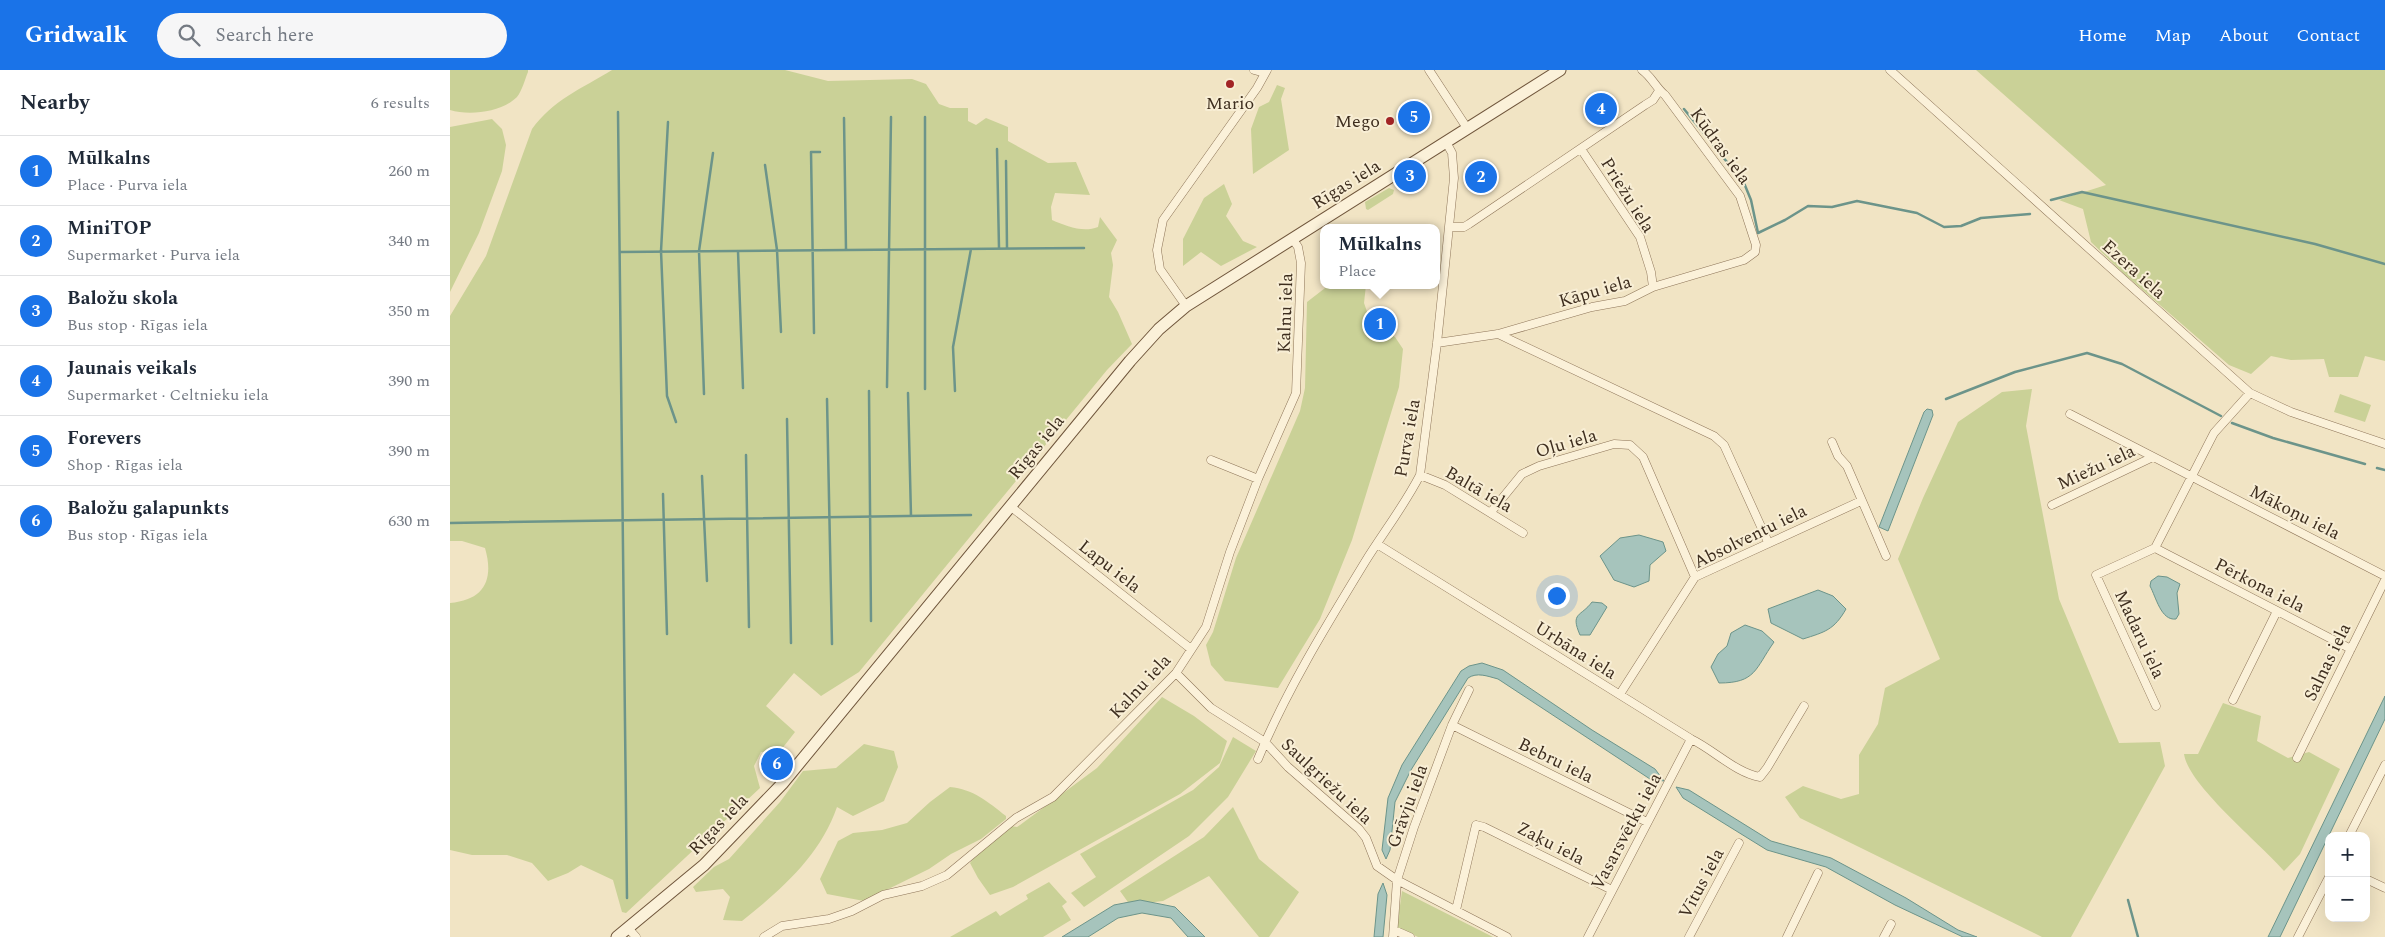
<!DOCTYPE html>
<html lang="en">
<head>
<meta charset="utf-8">
<style>
  :root { --surface:#fff; --page:#f6f6f7; --text:#1f2937; --muted:#747a83; --line:#e0e1e3; --accent:#1a73e8 }
  body { margin:0; font-family:Spectral,serif; background:var(--page); color:var(--text) }
  .controls { position:absolute; right:15px; bottom:15px; display:grid; overflow:hidden; border-radius:10px; box-shadow:0 5px 20px #0002 }
  .controls button { width:45px; height:45px; display:grid; place-items:center; padding:0; border:0; border-bottom:1px solid var(--line); background:var(--surface); color:var(--text); font:25px sans-serif }
  .you { position:absolute; left:1106px; top:525px; width:18px; height:18px; margin:-12px; border:4px solid #fff; border-radius:50%; background:#1a73e8; box-shadow:0 0 0 8px #1a73e833 }
  .badge { display:grid; place-items:center; width:32px; height:32px; border-radius:50%; background:var(--accent); color:#fff; font-size:16px; font-weight:700 }
  .pin { position:absolute; translate:-50% -50%; border:2px solid #fff; box-shadow:0 1px 5px #0006 }
  .popup { position:absolute; left:870px; top:154px; width:120px; height:65px; box-sizing:border-box; display:grid; place-content:center; border-radius:10px; background:var(--surface); filter:drop-shadow(0 1px 4px #0005); font-size:16px; white-space:nowrap; color:var(--muted) }
  .popup b { font-size:19px; color:var(--text) }
  .popup::after { content:''; position:absolute; left:50%; top:100%; margin-left:-10px; border:10px solid transparent; border-top-color:var(--surface) }
  .list { margin:0; padding:0; list-style:none }
  h2 { display:flex; justify-content:space-between; align-items:center; height:65px; margin:0; padding:0 20px; font-size:21px }
  h2 small { font-size:16px; font-weight:400; color:var(--muted) }
  .list li { display:grid; grid-template-columns:32px 1fr auto; gap:15px; align-items:center; box-sizing:border-box; height:70px; padding:0 20px; border-top:1px solid var(--line) }
  .list b { display:block; font-size:19px; white-space:nowrap }
  .list p { margin:0; font-size:16px; white-space:nowrap; color:var(--muted) }
  .list em { font-size:16px; font-style:normal; color:var(--muted) }
  .icon { flex:none; width:28px; height:28px; fill:none; stroke:currentColor; stroke-width:2; stroke-linecap:round; stroke-linejoin:round }
  .map { position:relative; flex:none; width:1935px; height:867px; overflow:hidden }
  header { display:flex; align-items:center; gap:30px; box-sizing:border-box; height:70px; padding:0 25px; background:var(--accent); color:#fff }
  header strong { font-size:24px }
  nav { display:flex; gap:28px; margin-inline-start:auto; font-size:18px }
  .search { width:350px; height:45px; background:var(--page); display:flex; align-items:center; gap:12px; box-sizing:border-box; padding:0 18px; border-radius:28px; color:var(--muted); font-size:19px }
  main { display:flex }
  aside { flex:1; background:var(--surface) }
  .map>svg:first-child { display:block }
  .green { fill:#cad197 }
  .water { fill:#a6c4bc; stroke:#6c948a }
  .lines { fill:none; stroke-linecap:round; stroke-linejoin:round }
  .stream { stroke:#6c948a; stroke-width:2.5 }
  .street-casing { stroke:#8e7559; stroke-width:9 }
  .secondary-casing { stroke:#70563c; stroke-width:13 }
  .street { stroke:#fbf1d9; stroke-width:8 }
  .secondary { stroke:#fbf1d9; stroke-width:11 }
  .poi-dot { fill:#a22425; stroke:#f8eed5; stroke-width:2 }
  .labels { text-anchor:middle; stroke-width:4; stroke-linejoin:round; paint-order:stroke }
  .poi-label { font-size:18px; fill:#3d2d1e; stroke:#f8eed5 }
  .street-label { font-size:18px; fill:#3d2d1e; stroke:#f8eed5 }
</style>
</head>
<body>
<header>
<strong>Gridwalk</strong>
<div class="search"><svg class="icon" aria-label="search" viewBox="0 0 24 24"><circle cx="10" cy="10" r="6"/><path d="M15 15l6 6"/></svg>Search here</div>
<nav><a>Home</a><a>Map</a><a>About</a><a>Contact</a></nav>
</header>
<main>
<aside>
<h2>Nearby<small>6 results</small></h2>
<ul class="list">
<li><span class="badge">1</span><div><b>Mūlkalns</b><p>Place · Purva iela</p></div><em>260 m</em></li>
<li><span class="badge">2</span><div><b>MiniTOP</b><p>Supermarket · Purva iela</p></div><em>340 m</em></li>
<li><span class="badge">3</span><div><b>Baložu skola</b><p>Bus stop · Rīgas iela</p></div><em>350 m</em></li>
<li><span class="badge">4</span><div><b>Jaunais veikals</b><p>Supermarket · Celtnieku iela</p></div><em>390 m</em></li>
<li><span class="badge">5</span><div><b>Forevers</b><p>Shop · Rīgas iela</p></div><em>390 m</em></li>
<li><span class="badge">6</span><div><b>Baložu galapunkts</b><p>Bus stop · Rīgas iela</p></div><em>630 m</em></li>
</ul>
</aside>
<div class="map">
<svg width="1935" height="867" viewBox="0 0 1935 867">
  <rect width="100%" height="100%" fill="#f1e4c4"/>
  <path class="green" d="M0,0H78V2C75,9 72,21 67,27C52,42 20,46 0,40Z
    M162,0H335L378,11L462,9L476,14L489,34L500,38H518V51L526,55L536,48L558,57V71L598,93L626,92L640,125L605,123L601,137L602,150C616,156 633,163 648,157L650,147L667,170L661,183L663,195L659,227L668,242L682,274L657,300L409,602L371,626L344,603L316,636L345,662L331,680L311,682L304,696L310,718L176,843L172,842L163,810L131,795L118,803L98,811L82,793L57,785H22L0,780V533C35,530 44,509 35,478L12,471H0V246L36,186L82,59C103,30 131,19 162,0Z
    M1526,0H1935V291L1915,286L1908,307H1879L1874,289L1841,290L1821,286L1801,304L1779,295L1673,203L1641,172L1633,139L1609,130L1656,115Z
    M827,15L835,18L831,29L839,80L803,104L801,59L809,37L819,32Z
    M42,49L52,59L56,75L52,101L29,163L0,222V57Z
    M774,114L782,134L776,146L793,171L807,177L771,196L751,182L733,196V169L754,128Z
    M939,118L944,120L943,124L918,140L916,139L915,132Z
    M879,215H916L914,233L921,253L945,267L953,279L949,317L902,470L870,549L828,618L775,611L761,595L756,575L763,562L786,488L850,341L855,318L857,232Z
    M1582,319L1576,356L1609,529L1669,673L1710,672L1715,696L1621,867H1592L1350,748L1335,727L1353,716L1391,729L1409,724V685L1428,654L1435,618L1490,589L1448,489L1473,428L1508,352L1552,322Z
    M1890,324L1921,335L1915,352L1884,342Z
    M712,627L744,646L777,671L770,693L730,724L563,817L540,825L528,808L520,793L534,775L560,756L567,757L570,755L647,698Z
    M1773,633L1811,646L1807,671L1838,688L1859,682L1890,699L1850,784L1834,801C1811,774 1738,715 1734,684H1748Z
    M783,667L806,681L778,727L739,766L634,837L621,823L646,807L630,784L743,720L769,697Z
    M414,674L444,681L448,697L434,731L403,746L387,737C370,786 332,819 292,851L273,850L280,827L273,819L246,822L243,817L264,797L279,789L330,732L353,701L386,698Z
    M500,717C523,719 538,732 556,746V749L531,769L501,784L479,799L414,831L377,824L370,809L388,771L403,763L432,760L457,753L480,732Z
    M783,737L809,789L849,822L819,867H809L759,806L713,831L680,835L670,821L754,767Z
    M599,812L617,832L612,836L621,850L593,867H500L546,841L550,846L578,829L576,825Z
    M952,821L1043,867H968L947,857Z"/>
  <path class="water" d="M1477,339L1482,340L1483,345L1438,461L1429,457L1474,342Z
    M1189,465L1213,472L1216,481L1200,495L1199,511L1184,517L1164,510L1150,486L1170,468Z
    M1708,506L1717,507L1730,514L1727,523L1729,544L1726,549C1711,551 1706,527 1700,516L1701,511Z
    M1368,520L1383,526L1396,539C1384,560 1375,562 1353,569L1321,553L1318,539Z
    M1142,532L1152,533L1157,537L1140,565H1130C1120,542 1131,547 1142,532Z
    M1295,555L1312,561L1324,572C1305,599 1306,613 1269,613L1261,597L1268,584L1277,576L1281,563Z
    M1032,593L1053,600L1142,660L1205,699L1214,711L1200,709L1048,609C1037,606 1027,602 1018,608L961,700L945,732L940,780L936,789L932,780L938,728L952,695L1011,601L1019,596Z
    M1935,626V649L1830,867H1818Z
    M1226,717L1239,720L1321,771L1381,788L1456,828L1508,860L1527,867H1513L1445,835L1376,797L1317,780L1233,728Z
    M933,813L937,825L933,867H924L928,824Z
    M690,830L725,837L755,867H738L721,848L692,843L668,848L638,867H612L664,835Z"/>
  <g class="lines">
    <path class="stream" d="M1234,39L1294,113L1301,130L1308,163L1335,150L1358,136L1382,137L1407,131L1467,143L1494,157L1511,156L1531,148L1580,144
      M168,42L177,828
      M394,48L396,180
      M218,52L211,181L217,326L226,352
      M547,79L549,178
      M556,91L557,178
      M315,95L327,180L331,262
      M1601,130L1632,122L1865,174L1935,194
      M288,181L293,318
      M170,182L634,178
      M364,263L361,82H370
      M437,317L441,47
      M475,319V47
      M419,321L421,551
      M505,321L503,277L521,179
      M458,323L461,446
      M254,324L249,181L263,83
      M377,329L382,574
      M1496,329L1565,302L1637,283L1672,294L1771,346
      M337,349L341,573
      M1782,353L1823,368L1915,394
      M296,385L299,557
      M1927,398L1935,400
      M252,406L257,511
      M213,424L217,564
      M0,453L521,445
      M1678,830L1688,867"/>
    <g class="street-casing">
      <path id="street" d="M804,0L815,3
        M979,0L1017,58
        M1440,0L1800,323L1841,342L1935,374
        M1131,79L1190,167L1201,202L1203,217
        M999,157H1014L1019,154L1195,35L1203,30L1209,21
        M736,236L710,199L707,180L713,150L807,18L817,0
        M1048,264L1264,366L1274,375L1318,472
        M987,273L1048,264L1142,237L1175,231L1203,217L1294,190L1305,182L1306,175L1290,126L1215,25C1206,18 1202,7 1192,0
        M1620,344L1935,506
        M1382,372L1388,386L1397,396L1436,486
        M761,390L808,409
        M970,405L995,415L1073,463
        M1602,435L1703,387
        M560,436L741,579
        M1041,442L1072,404L1089,396L1164,374L1180,375L1193,387L1245,507
        M927,474L1241,669C1264,680 1286,703 1310,707L1317,698L1354,636
        M1705,478L1901,579
        M1705,478L1646,505L1706,636
        M1705,478L1764,363L1800,323
        M726,603L761,638L815,672L838,697L909,759L916,768L927,796L947,810L1057,867
        M1170,624L1245,507L1411,431
        M1783,630L1827,541
        M1002,655L1197,752
        M1847,688L1935,510
        M808,689C836,621 876,556 915,492C933,463 954,436 970,405L987,273L1004,108L1002,83L996,72
        M1899,766L1935,695
        M1916,809L1935,818
        M1006,840L1026,755L1034,757L1162,820
        M178,858L186,867
        M944,860L960,867
        M314,867L332,856L379,849L402,841L433,825L472,816L497,805L566,748L603,727L726,603L756,557L780,482L808,409L846,323L851,193L848,177L842,168
        M943,867L947,810L964,757L1002,655L1019,620
        M1138,867L1241,669
        M1239,867L1289,773
        M1337,867L1368,803
        M1434,867L1441,854
        M1848,867L1879,807"/>
    </g>
    <g class="secondary-casing">
      <path id="secondary" d="M167,867L254,795L332,714L680,291L709,259L736,236L1110,0"/>
    </g>
    <use href="#street" class="street"/>
    <use href="#secondary" class="secondary"/>
  </g>
  <g class="poi-dot">
    <circle cx="780" cy="14" r="5"/>
    <circle cx="940" cy="51" r="5"/>
  </g>
  <g class="labels">
    <g class="poi-label">
      <text x="780" y="39">Mario</text>
      <text x="930" y="57" text-anchor="end">Mego</text>
    </g>
    <g class="street-label">
      <text transform="translate(1271 76) rotate(54)" y="6">Kūdras iela</text>
      <text transform="translate(896 114) rotate(-32)" y="6">Rīgas iela</text>
      <text transform="translate(1178 125) rotate(58)" y="6">Priežu iela</text>
      <text transform="translate(1684 199) rotate(42)" y="6">Ezera iela</text>
      <text transform="translate(1145 221) rotate(-16)" y="6">Kāpu iela</text>
      <text transform="translate(835 243) rotate(-88)" y="6">Kalnu iela</text>
      <text transform="translate(957 368) rotate(-80)" y="6">Purva iela</text>
      <text transform="translate(1116 373) rotate(-16)" y="6">Oļu iela</text>
      <text transform="translate(586 377) rotate(-51)" y="6">Rīgas iela</text>
      <text transform="translate(1646 397) rotate(-25)" y="6">Miežu iela</text>
      <text transform="translate(1029 419) rotate(30)" y="6">Baltā iela</text>
      <text transform="translate(1845 442) rotate(27)" y="6">Mākoņu iela</text>
      <text transform="translate(1300 466) rotate(-26)" y="6">Absolventu iela</text>
      <text transform="translate(660 496) rotate(38)" y="6">Lapu iela</text>
      <text transform="translate(1810 515) rotate(27)" y="6">Pērkona iela</text>
      <text transform="translate(1690 564) rotate(65)" y="6">Madaru iela</text>
      <text transform="translate(1126 580) rotate(32)" y="6">Urbāna iela</text>
      <text transform="translate(1877 592) rotate(-64)" y="6">Salnas iela</text>
      <text transform="translate(690 616) rotate(-47)" y="6">Kalnu iela</text>
      <text transform="translate(1106 690) rotate(26)" y="6">Bebru iela</text>
      <text transform="translate(877 711) rotate(43)" y="6">Saulgriežu iela</text>
      <text transform="translate(957 736) rotate(-70)" y="6">Grāvju iela</text>
      <text transform="translate(268 754) rotate(-46)" y="6">Rīgas iela</text>
      <text transform="translate(1176 761) rotate(-62)" y="6">Vasarsvētku iela</text>
      <text transform="translate(1101 773) rotate(27)" y="6">Zaķu iela</text>
      <text transform="translate(1251 813) rotate(-62)" y="6">Vītus iela</text>
    </g>
  </g>
</svg>
<div class="controls">
<button>+</button>
<button>−</button>
</div>
<div class="you"></div>
<div class="pin badge" style="left:930px;top:254px">1</div>
<div class="popup"><b>Mūlkalns</b>Place</div>
<div class="pin badge" style="left:1031px;top:107px">2</div>
<div class="pin badge" style="left:960px;top:106px">3</div>
<div class="pin badge" style="left:1151px;top:39px">4</div>
<div class="pin badge" style="left:964px;top:47px">5</div>
<div class="pin badge" style="left:327px;top:694px">6</div>
</div>
</main>
</body>
</html>
